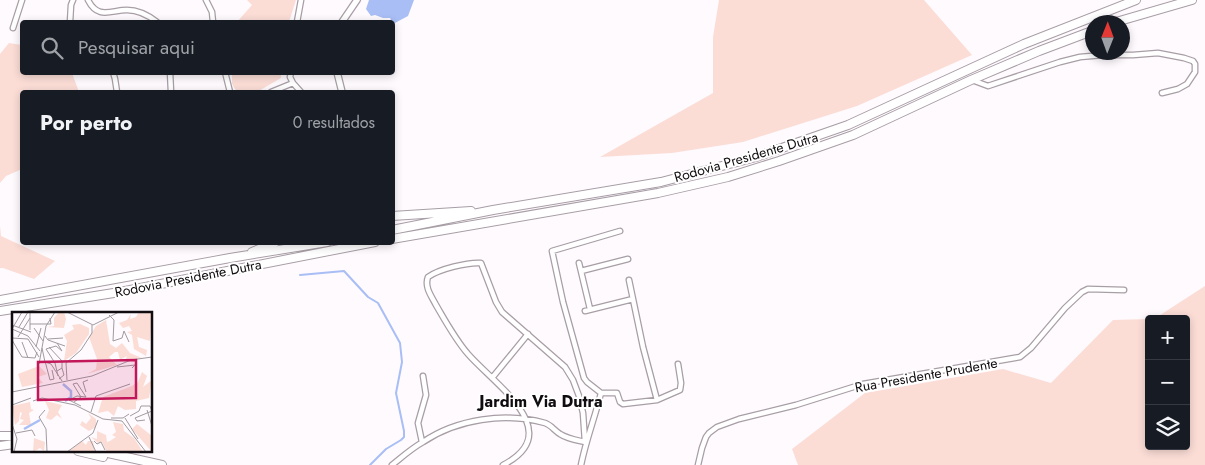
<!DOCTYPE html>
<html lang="pt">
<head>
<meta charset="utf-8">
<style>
  :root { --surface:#171b24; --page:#242831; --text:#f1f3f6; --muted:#9ea1a6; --line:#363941 }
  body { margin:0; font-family:Jost,sans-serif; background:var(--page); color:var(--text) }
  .controls { position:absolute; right:15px; bottom:15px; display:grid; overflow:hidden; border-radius:5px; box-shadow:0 2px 8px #0003 }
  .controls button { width:45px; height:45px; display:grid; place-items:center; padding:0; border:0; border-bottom:1px solid var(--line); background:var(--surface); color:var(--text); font:25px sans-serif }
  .compass { position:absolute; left:1085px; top:15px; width:45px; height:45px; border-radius:50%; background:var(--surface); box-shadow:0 2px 8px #0003; rotate:1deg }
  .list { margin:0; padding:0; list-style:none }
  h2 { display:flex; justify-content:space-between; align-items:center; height:65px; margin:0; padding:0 20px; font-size:21px }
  h2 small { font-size:16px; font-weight:400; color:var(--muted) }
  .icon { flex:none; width:28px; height:28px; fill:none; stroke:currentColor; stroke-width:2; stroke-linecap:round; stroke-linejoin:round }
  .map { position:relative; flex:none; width:1205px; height:465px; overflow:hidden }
  .search { position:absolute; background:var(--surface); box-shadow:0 2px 8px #0003; left:20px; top:20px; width:375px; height:55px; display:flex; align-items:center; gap:12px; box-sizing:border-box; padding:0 18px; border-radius:5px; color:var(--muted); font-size:19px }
  .panel { position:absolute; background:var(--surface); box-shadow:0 2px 8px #0003; left:20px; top:90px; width:375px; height:155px; border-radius:5px }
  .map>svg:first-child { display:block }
  .green { fill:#fbddd6 }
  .water { fill:#a8bef4 }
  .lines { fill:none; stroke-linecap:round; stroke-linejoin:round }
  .stream { stroke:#a8bef4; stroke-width:2 }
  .minor-casing { stroke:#a89ea6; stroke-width:7 }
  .tertiary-casing { stroke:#a89ea6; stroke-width:8 }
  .trunk-casing { stroke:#a89ea6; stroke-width:10 }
  .motorway-casing { stroke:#a89ea6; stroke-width:10 }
  .minor { stroke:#fff; stroke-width:4.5 }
  .tertiary { stroke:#fff; stroke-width:5.5 }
  .trunk { stroke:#fff; stroke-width:8 }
  .motorway { stroke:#fff; stroke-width:8 }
  .labels { text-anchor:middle; stroke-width:4; stroke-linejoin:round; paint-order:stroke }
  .street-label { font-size:14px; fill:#100c0f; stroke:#fff }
  .quarter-label { font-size:16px; font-weight:bold; fill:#100c0f; stroke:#fff }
  .inset-river { fill:none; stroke:#a8bef4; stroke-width:2.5 }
  .inset-road { fill:none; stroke:#9f9b9e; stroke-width:1 }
  .view { fill:#c2185b; fill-opacity:0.15; stroke:#c2185b; stroke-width:2.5 }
  .inset-edge { fill:none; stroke:#100c0f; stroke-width:2.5 }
</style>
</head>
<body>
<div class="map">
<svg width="1205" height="465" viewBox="0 0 1205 465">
  <rect width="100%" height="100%" fill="#fffafe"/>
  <path class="green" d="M247,0H296L289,22H237L252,5Z
    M719,0H924L972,55L857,106L743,142L672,153L600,157L713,93V37Z
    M9,43L22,45V72L72,73L79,92H22V169L6,176L0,183V54Z
    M232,73H281V78L257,92H237L232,84Z
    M0,226L1,236L55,261L34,279L3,268H0Z
    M1205,286V465H798L792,449L865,393L1003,369L1051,383L1113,320L1149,319V446H1186V319H1154Z"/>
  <path class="water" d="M369,0H414L408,16L393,24L390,18H383L375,15L371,16L366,9Z"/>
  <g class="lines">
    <path class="stream" d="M300,275L344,271L368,297L378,303L400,343L402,362L396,393L404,431V437L401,440L386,449L370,465"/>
    <g class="minor-casing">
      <path id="minor" d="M88,0C98,20 111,10 127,10C139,10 148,15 157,22
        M206,0L212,12L213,22
        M70,22L71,5L73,0
        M297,22L301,0
        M13,28L22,0
        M113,72L115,79L117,92
        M170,72L171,92
        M225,72L230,92
        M291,72L290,77L293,83
        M972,80L988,86L1060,62L1080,57L1103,55H1133L1158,53L1184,58L1193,61L1195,64V72L1187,84L1178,89L1162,93
        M271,92L293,83L301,92
        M579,263L590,309
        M581,271L628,259
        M629,280L643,347L657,400
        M585,311L633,299
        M492,378L528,334
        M601,393H617L620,402L623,404L657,400L680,390L681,383L678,364
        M422,442L418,423L426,395L423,376
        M392,465C402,457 412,448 423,442C457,419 505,412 545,423C551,425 554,430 560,434C568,439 576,440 585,442
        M503,465C568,432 494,384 468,354C455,339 446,322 436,305C432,297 424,287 428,277C439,269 468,262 481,263L496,302L502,312L565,367L573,380L579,396L583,413L585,442
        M581,465C586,440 595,417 601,393L587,382L584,378L563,302L552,251L620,231
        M698,465L702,448L706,437L709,433L717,427L739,419L796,405L863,384L1020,357L1031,348L1065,308L1082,292L1088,289L1124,290"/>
    </g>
    <g class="tertiary-casing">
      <path id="tertiary" d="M342,22L357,0
        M337,72L342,92"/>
    </g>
    <g class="trunk-casing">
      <path id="trunk" d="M0,436H14
        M0,446L14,444
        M78,451L103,457
        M99,451L162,465"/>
    </g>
    <g class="motorway-casing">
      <path id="motorway" d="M1116,22L1192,0
        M392,216L471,211
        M392,230L493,210L661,182L756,157L848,125L1024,44L1136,0
        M392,239L658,193L728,177L779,161L853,135L971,80L1039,51L1092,31
        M252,252L276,242
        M0,300L230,258L327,242
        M0,311L120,292L375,242"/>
    </g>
    <use href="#minor" class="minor"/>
    <use href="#tertiary" class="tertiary"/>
    <use href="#trunk" class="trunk"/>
    <use href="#motorway" class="motorway"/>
  </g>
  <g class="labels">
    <g class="street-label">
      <text transform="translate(746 157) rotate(-16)" y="5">Rodovia Presidente Dutra</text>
      <text transform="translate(188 278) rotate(-11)" y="5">Rodovia Presidente Dutra</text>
      <text transform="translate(926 375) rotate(-10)" y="5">Rua Presidente Prudente</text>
    </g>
    <g class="quarter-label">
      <text x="541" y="407">Jardim Via Dutra</text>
    </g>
  </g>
  <g transform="translate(12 312)">
    <rect width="140" height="140" fill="#fffafe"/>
    <path d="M47,0H52L54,7L52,16L35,15L42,14V6ZM127,0H140L138,29L125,25L127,35L135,38L134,44L122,37L120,23L115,20L120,19L117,14L111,16L107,11L115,8L119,2L118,7L124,5ZM94,8L98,32L104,36L110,31L118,41L130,46L113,49L115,44L108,48L106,40H103L97,45L105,53L75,62L84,57L85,47L77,25L84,14ZM68,12L77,16V22L64,41L52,49L55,29L52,23L62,17L60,13ZM27,54L35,62L26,65L31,71L10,75L6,62ZM130,60L135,64L131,75L140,68L137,86L124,89V97L113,98L106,94L102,104L96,99L86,101L91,85L120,74L126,70ZM33,89L50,93L46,100L50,107L45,103L39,108L34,106L37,98ZM18,90L19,97L22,98L17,101L19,113H7L12,108L8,107L10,101L8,100L7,109L3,113L0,94ZM76,101L84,107V115L77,119L68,113L70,109L74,112L79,106ZM101,110L111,112L112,119L122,126L131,140H95L90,130L86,131L79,125L85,127V119L94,123L95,130L98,129L104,125L100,123L104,120ZM125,112L140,124V140L120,117ZM22,126L33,130L32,139L28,136L21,140ZM70,129L74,133L76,129H81L83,140H56Z" fill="#fbddd6"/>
    <path class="inset-river" d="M51,72L59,79V85L53,89M12,117L28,108"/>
    <path class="inset-road" d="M55,0L81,13L107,0M97,3L102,8L101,29L110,26L112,19L117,30M18,12H39L38,6M0,13L19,20M7,15L16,0M22,16L31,29M0,17L16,24L28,39M0,17L10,0M18,18V0M33,24L36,28L53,34M6,25L18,6M0,26L16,27M16,27L27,45M36,27L51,26M0,28L10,45L23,46L25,40M10,30L16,46M45,31L50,39L44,34L34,37L43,51L46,64M24,35L29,16M37,35L50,49V56M30,36L33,50L39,52L50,69M33,49L38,68L42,67L40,58M27,52L34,14L43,0M105,55L123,53L120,56M45,59L50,56L52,63L47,67M55,68L54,51L69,38L80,21V13M0,80L80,64L119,48L140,45M74,80L71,70L76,68M21,89L30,86L63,93L91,107L110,109L134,140M62,90L69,85L61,72L65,71L74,85M0,93L19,86M69,94L57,88L65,84L74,85M33,98L27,105L34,117L35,140M135,98L140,114M79,100L84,84L118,72M118,104L127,99L129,94H138L140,99L123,106L125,109L133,108M99,106H111L117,102M113,106L126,127M0,112L5,127L2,140M4,121L20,118L23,124M77,125L84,140M82,129L85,132L89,130L93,138M55,140L81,121L86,108"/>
    <path class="view" d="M124,48V86L26,88V50Z"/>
    <rect width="140" height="140" class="inset-edge"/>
  </g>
</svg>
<div class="controls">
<button>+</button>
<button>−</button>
<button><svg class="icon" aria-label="layers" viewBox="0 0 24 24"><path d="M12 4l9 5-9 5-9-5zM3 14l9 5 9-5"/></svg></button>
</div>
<svg class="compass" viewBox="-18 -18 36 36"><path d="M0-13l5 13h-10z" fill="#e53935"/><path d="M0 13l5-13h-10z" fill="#9ea1a6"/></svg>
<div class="search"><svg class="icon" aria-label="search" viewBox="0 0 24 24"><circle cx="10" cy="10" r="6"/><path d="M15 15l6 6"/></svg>Pesquisar aqui</div>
<section class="panel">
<h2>Por perto<small>0 resultados</small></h2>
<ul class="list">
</ul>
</section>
</div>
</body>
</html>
